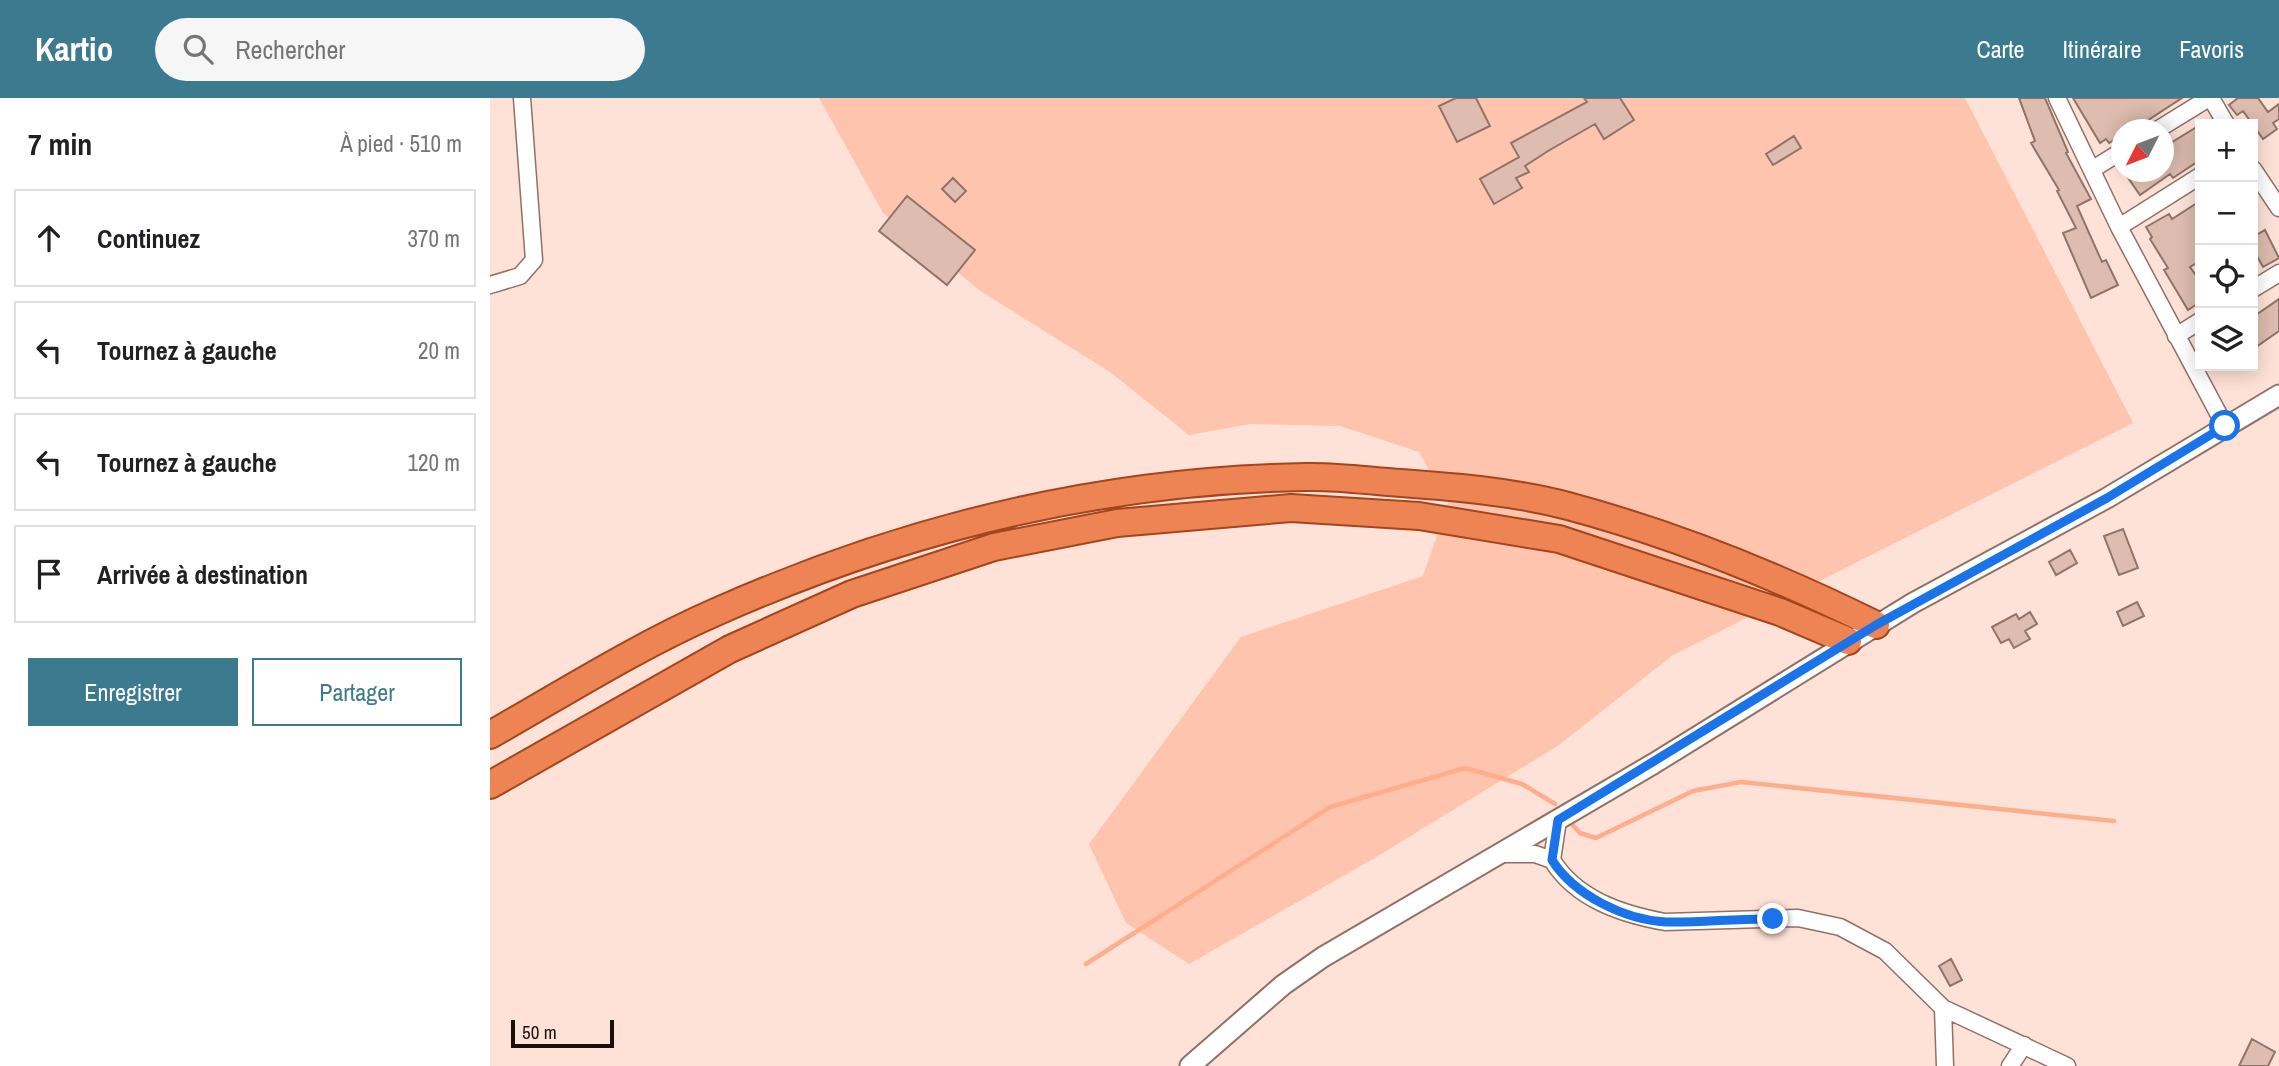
<!DOCTYPE html>
<html lang="fr">
<head>
<meta charset="utf-8">
<style>
  :root { --surface:#fff; --page:#f6f6f6; --text:#202124; --muted:#757577; --line:#e0e0e0; --accent:#3c7b8f }
  body { margin:0; font-family:"Archivo Narrow",sans-serif; background:var(--page); color:var(--text) }
  .controls { position:absolute; right:21px; top:21px; display:grid; overflow:hidden; border-radius:0px; box-shadow:0 4px 18px #0003 }
  .controls button { width:63px; height:63px; display:grid; place-items:center; padding:0; border:0; border-bottom:2px solid var(--line); background:var(--surface); color:var(--text); font:35px sans-serif }
  .compass { position:absolute; left:1621px; top:21px; width:63px; height:63px; border-radius:50%; background:var(--surface); box-shadow:0 4px 18px #0003; rotate:228deg }
  .scale { position:absolute; left:21px; bottom:18px; width:103px; box-sizing:border-box; padding-left:7px; border:4px solid #1b0f0b; border-top:0; font-size:19px; line-height:24px; white-space:nowrap; color:#1b0f0b; -webkit-text-stroke:5px #fee2d7; paint-order:stroke }
  .stop { position:absolute; width:21px; height:21px; margin:-16px; border:5px solid #1a73e8; border-radius:50%; background:#fff }
  .stop.end { background:#1a73e8; border-color:#fff; box-shadow:0 2px 7px #0008 }
  .list { margin:0; padding:0; list-style:none }
  h2 { display:flex; justify-content:space-between; align-items:center; height:91px; margin:0; padding:0 28px; font-size:30px }
  h2 small { font-size:23px; font-weight:400; color:var(--muted) }
  .list li { display:grid; grid-template-columns:46px 1fr auto; gap:21px; align-items:center; box-sizing:border-box; height:98px; margin:0 14px 14px; padding:0 14px; border:2px solid var(--line); border-radius:0px }
  .list b { display:block; font-size:26px; white-space:nowrap }
  .list em { font-size:23px; font-style:normal; color:var(--muted) }
  .actions { display:flex; gap:14px; padding:21px 28px }
  .actions a { flex:1; padding:16px 0; border:2px solid var(--accent); border-radius:0px; text-align:center; font-size:24px; color:var(--accent) }
  .actions .main { background:var(--accent); color:#fff }
  .icon { flex:none; width:38px; height:38px; fill:none; stroke:currentColor; stroke-width:2; stroke-linecap:round; stroke-linejoin:round }
  .map { position:relative; flex:none; width:1789px; height:968px; overflow:hidden }
  header { display:flex; align-items:center; gap:42px; box-sizing:border-box; height:98px; padding:0 35px; background:var(--accent); color:#fff }
  header strong { font-size:33px }
  nav { display:flex; gap:38px; margin-inline-start:auto; font-size:24px }
  .search { width:490px; height:63px; background:var(--page); display:flex; align-items:center; gap:18px; box-sizing:border-box; padding:0 24px; border-radius:38px; color:var(--muted); font-size:26px }
  main { display:flex }
  aside { flex:1; background:var(--surface) }
  .map>svg:first-child { display:block }
  .green { fill:#ffc4ad }
  .lines { fill:none; stroke-linecap:round; stroke-linejoin:round }
  .stream { stroke:#fead8d; stroke-width:4.5 }
  .building { fill:#debcaf; stroke:#927367; stroke-width:2 }
  .minor-casing { stroke:#917165; stroke-width:19 }
  .tertiary-casing { stroke:#917165; stroke-width:23 }
  .trunk-casing { stroke:#a1461e; stroke-width:30 }
  .minor { stroke:#fff; stroke-width:16 }
  .tertiary { stroke:#fff; stroke-width:19 }
  .trunk { stroke:#ee8353; stroke-width:26 }
  .route { stroke:#1a73e8; stroke-width:9 }
</style>
</head>
<body>
<header>
<strong>Kartio</strong>
<div class="search"><svg class="icon" aria-label="search" viewBox="0 0 24 24"><circle cx="10" cy="10" r="6"/><path d="M15 15l6 6"/></svg>Rechercher</div>
<nav><a>Carte</a><a>Itinéraire</a><a>Favoris</a></nav>
</header>
<main>
<aside>
<h2>7 min<small>À pied · 510 m</small></h2>
<ul class="list">
<li><svg class="icon" aria-label="ahead" viewBox="0 0 24 24"><path d="M12 20V5M6 11l6-6 6 6"/></svg><div><b>Continuez</b></div><em>370 m</em></li>
<li><svg class="icon" aria-label="left" viewBox="0 0 24 24"><path d="M17 20v-9H6M10 6l-5 5 5 5"/></svg><div><b>Tournez à gauche</b></div><em>20 m</em></li>
<li><svg class="icon" aria-label="left" viewBox="0 0 24 24"><path d="M17 20v-9H6M10 6l-5 5 5 5"/></svg><div><b>Tournez à gauche</b></div><em>120 m</em></li>
<li><svg class="icon" aria-label="arrive" viewBox="0 0 24 24"><path d="M6 21V4h12l-3 4 3 4H6"/></svg><div><b>Arrivée à destination</b></div></li>
</ul>
<div class="actions"><a class="main">Enregistrer</a><a>Partager</a></div>
</aside>
<div class="map">
<svg width="1789" height="968" viewBox="0 0 1789 968">
  <rect width="100%" height="100%" fill="#fee2d7"/>
  <path class="green" d="M329,0H1475L1643,325L1183,557L1069,647L883,761L699,866L636,825L599,746L751,539L933,478L958,406L929,354L850,328L760,326L699,337L620,274L492,194L393,115Z"/>
  <g class="lines">
    <path class="stream" d="M1079,723L1090,735L1106,740L1203,693L1251,684L1624,723
      M596,866L840,709L975,670L1032,686L1065,706"/>
  </g>
  <path class="building" d="M966,0H986L1000,28L967,44L949,8Z
    M1094,0H1130L1144,22L1114,41L1105,26L1058,53L1035,68L1039,74L1026,80L1032,90L1004,106L990,81L1029,59L1021,45L1097,4Z
    M1529,0H1555L1578,54L1576,55L1601,101L1587,108L1612,164L1616,162L1628,187L1601,200L1573,135L1586,130L1567,93L1569,92L1541,45L1545,43Z
    M1583,0H1692L1643,32H1632V37L1619,45L1616,41L1610,45Z
    M1748,0H1768L1778,14L1789,6V21L1783,25L1787,31L1773,41L1753,13L1747,17L1739,7Z
    M1710,27V62L1683,80L1680,76L1650,97L1634,74H1674V49Z
    M1304,38L1311,50L1283,67L1276,56Z
    M463,80L476,93L465,104L452,91Z
    M417,98L485,152L457,187L389,133Z
    M1710,103V163L1700,169L1710,183V204L1698,212L1674,172L1678,170L1660,141L1662,139L1656,129L1679,116L1682,121Z
    M1775,132L1789,160L1773,169L1763,151V139Z
    M1789,201V233L1763,251V219Z
    M1633,431L1648,470L1629,477L1614,438Z
    M1580,452L1587,465L1566,477L1559,464Z
    M1647,504L1654,518L1633,528L1627,514Z
    M1540,514L1547,526L1535,533L1540,541L1524,550L1519,541L1511,545L1502,529L1526,516L1529,521Z
    M1461,861L1472,882L1460,888L1449,868Z
    M1762,941L1785,954L1778,968H1749Z"/>
  <g class="lines">
    <g class="minor-casing">
      <path id="minor" d="M1567,0L1629,129L1735,328
        M1721,0L1736,26
        M1667,32L1719,0
        M1603,71L1632,53
        M1763,71L1789,110
        M1629,129L1710,78
        M0,187L30,178L44,162L32,0
        M1763,191L1789,175
        M1686,238L1710,223
        M1068,722L1062,762C1086,801 1131,816 1175,824L1308,820L1350,829L1395,853L1453,910L1577,968
        M1012,756H1045L1062,762
        M1453,910L1455,968
        M1520,968L1534,947"/>
    </g>
    <g class="tertiary-casing">
      <path id="tertiary" d="M700,968L793,887L833,859L1163,666L1423,505L1617,400L1789,297"/>
    </g>
    <g class="trunk-casing">
      <path id="trunk" d="M0,637C74,595 148,548 226,514C413,431 611,382 816,379C847,378 880,383 911,385C966,389 1025,394 1078,408C1186,437 1287,478 1386,527
        M0,687L240,551L362,496L504,449L627,425L801,410L929,418L1069,441L1290,514L1358,543"/>
    </g>
    <use href="#minor" class="minor"/>
    <use href="#tertiary" class="tertiary"/>
    <use href="#trunk" class="trunk"/>
  </g>
  <g class="lines">
    <path class="route" d="M1283,821C1247,820 1211,825 1176,824C1135,822 1084,797 1062,762L1068,722L1386,527L1617,400L1735,328"/>
  </g>
</svg>
<div class="controls">
<button>+</button>
<button>−</button>
<button><svg class="icon" aria-label="locate" viewBox="0 0 24 24"><circle cx="12" cy="12" r="6"/><path d="M12 2v4M12 18v4M2 12h4M18 12h4"/></svg></button>
<button><svg class="icon" aria-label="layers" viewBox="0 0 24 24"><path d="M12 4l9 5-9 5-9-5zM3 14l9 5 9-5"/></svg></button>
</div>
<svg class="compass" viewBox="-18 -18 36 36"><path d="M0-13l5 13h-10z" fill="#e53935"/><path d="M0 13l5-13h-10z" fill="#757577"/></svg>
<div class="scale">50 m</div>
<div class="stop" style="left:1735px;top:328px"></div>
<div class="stop end" style="left:1283px;top:821px"></div>
</div>
</main>
</body>
</html>
